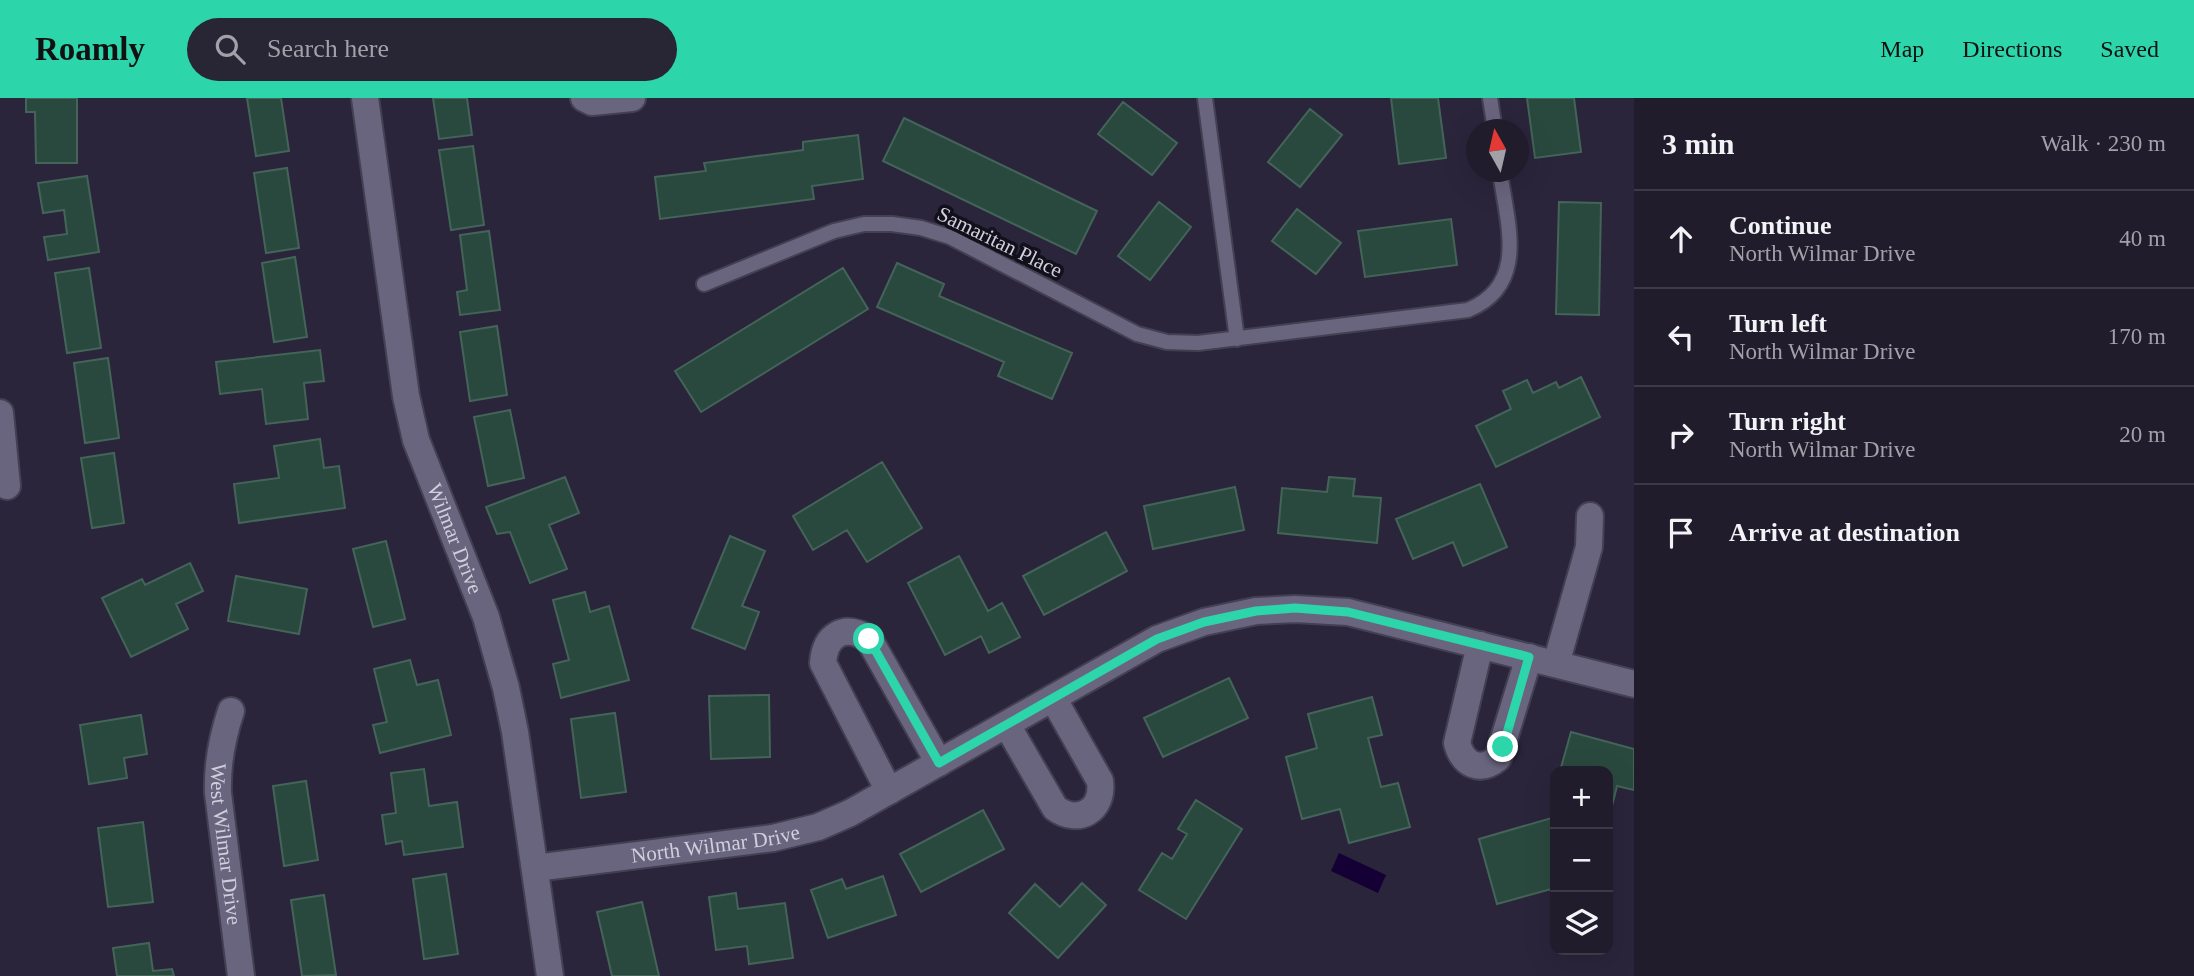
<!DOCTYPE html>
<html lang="en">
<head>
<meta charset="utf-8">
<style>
  :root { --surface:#201c2c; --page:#282534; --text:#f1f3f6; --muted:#a2a1a9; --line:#3d3a48; --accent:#2dd5ab }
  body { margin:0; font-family:Georgia,serif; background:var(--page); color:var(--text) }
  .controls { position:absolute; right:21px; bottom:21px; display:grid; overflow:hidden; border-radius:14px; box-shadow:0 7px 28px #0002 }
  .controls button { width:63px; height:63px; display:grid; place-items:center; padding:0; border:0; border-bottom:2px solid var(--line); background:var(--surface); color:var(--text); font:35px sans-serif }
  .compass { position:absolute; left:1466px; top:21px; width:63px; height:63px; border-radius:50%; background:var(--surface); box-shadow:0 7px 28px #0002; rotate:352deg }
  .stop { position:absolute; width:21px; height:21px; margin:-16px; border:5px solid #2dd5ab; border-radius:50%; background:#fff }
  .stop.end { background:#2dd5ab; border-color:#fff; box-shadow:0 2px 7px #0008 }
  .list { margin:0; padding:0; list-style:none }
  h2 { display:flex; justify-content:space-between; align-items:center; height:91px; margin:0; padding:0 28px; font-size:30px }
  h2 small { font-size:23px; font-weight:400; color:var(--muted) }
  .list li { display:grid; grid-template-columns:46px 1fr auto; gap:21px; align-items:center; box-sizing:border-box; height:98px; padding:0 28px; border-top:2px solid var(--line) }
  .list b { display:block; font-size:26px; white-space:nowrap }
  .list p { margin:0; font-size:23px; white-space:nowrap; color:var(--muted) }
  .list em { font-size:23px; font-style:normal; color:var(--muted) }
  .icon { flex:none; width:38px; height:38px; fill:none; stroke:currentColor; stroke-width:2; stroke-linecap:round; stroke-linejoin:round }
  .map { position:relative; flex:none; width:1634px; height:878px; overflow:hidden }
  header { display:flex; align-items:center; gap:42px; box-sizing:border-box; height:98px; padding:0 35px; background:var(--accent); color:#111 }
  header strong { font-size:33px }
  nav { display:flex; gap:38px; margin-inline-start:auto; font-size:24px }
  .search { width:490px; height:63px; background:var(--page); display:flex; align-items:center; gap:18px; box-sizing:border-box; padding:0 24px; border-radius:38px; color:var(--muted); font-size:26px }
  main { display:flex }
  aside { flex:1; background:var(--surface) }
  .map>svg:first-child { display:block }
  .water { fill:#140034 }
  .building { fill:#2a493e; stroke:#446459; stroke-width:2 }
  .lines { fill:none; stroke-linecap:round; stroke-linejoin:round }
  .service-casing { stroke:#444053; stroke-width:18 }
  .minor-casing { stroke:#444053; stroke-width:30 }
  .service { stroke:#6a657f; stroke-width:14 }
  .minor { stroke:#6a657f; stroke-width:26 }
  .route { stroke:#2dd5ab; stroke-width:9 }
  .labels { text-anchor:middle; stroke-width:7; stroke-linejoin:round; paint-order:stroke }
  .street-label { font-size:21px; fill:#d1cfdd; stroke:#12101a }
</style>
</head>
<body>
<header>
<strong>Roamly</strong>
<div class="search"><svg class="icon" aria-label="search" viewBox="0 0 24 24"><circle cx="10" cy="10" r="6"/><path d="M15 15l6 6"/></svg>Search here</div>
<nav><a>Map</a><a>Directions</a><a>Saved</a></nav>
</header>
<main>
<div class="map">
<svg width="1634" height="878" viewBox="0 0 1634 878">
  <rect width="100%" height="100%" fill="#2a253b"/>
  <path class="water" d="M1339,755L1386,777L1378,795L1331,773Z"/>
  <path class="building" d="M26,0H77V65H36L35,14H26Z
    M247,0H281L289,53L256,58Z
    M433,0H467L472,37L439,41Z
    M1391,0H1438L1446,60L1399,66Z
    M1527,0H1574L1581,54L1535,60Z
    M1123,4L1177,45L1152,77L1098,36Z
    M1310,11L1342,37L1300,89L1268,64Z
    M904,20L1097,113L1076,156L883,63Z
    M858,37L863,81L812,88L814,101L660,121L655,79L706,73L704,65L803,52V44Z
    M473,48L484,127L451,132L439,52Z
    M287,70L299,150L266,155L254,75Z
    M87,78L99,154L48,162L44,139L67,136L64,112L43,115L38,85Z
    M1159,104L1191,129L1150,182L1118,158Z
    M1559,104L1601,105L1599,217L1556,216Z
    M1297,111L1341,145L1316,176L1272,143Z
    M1451,121L1457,167L1365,179L1358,133Z
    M489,133L500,212L460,217L457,194L467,192L460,137Z
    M295,159L307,239L274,244L262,165Z
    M897,165L944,186L939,198L1072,255L1052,301L998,278L1004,264L877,209Z
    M89,170L101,250L67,255L55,175Z
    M843,170L868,211L701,314L675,273Z
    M497,228L507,297L470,303L460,234Z
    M320,252L324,283L304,285L308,321L266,326L262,291L220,296L216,264Z
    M108,260L119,340L85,345L74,265Z
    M1581,279L1600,319L1496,369L1476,328L1511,311L1503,293L1527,282L1533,295L1556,284L1559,290Z
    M510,312L524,380L488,388L474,319Z
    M320,341L324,370L339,368L345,410L239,425L234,386L279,380L274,348Z
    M114,355L124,425L92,430L81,360Z
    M882,364L922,430L867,464L847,432L813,452L793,418Z
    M565,379L579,415L549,427L567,471L530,485L510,434L497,436L486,409Z
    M1329,379L1355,381L1353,398L1381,400L1377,445L1278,435L1282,390L1327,394Z
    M1480,386L1507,449L1463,468L1453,444L1413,461L1396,421Z
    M1235,389L1244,432L1153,451L1144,408Z
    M1106,434L1127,473L1044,517L1023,478Z
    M730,438L765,453L742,508L759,514L745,551L692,530Z
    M386,443L405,521L373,529L353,451Z
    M959,458L988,513L1002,505L1020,539L989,555L981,538L945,557L908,485Z
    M190,465L203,493L176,506L188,531L131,559L102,500L142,481L145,487Z
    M236,478L307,491L299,536L228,523Z
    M585,494L590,514L609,508L629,582L561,600L553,566L569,562L553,502Z
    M410,562L417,587L438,582L451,637L380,655L373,627L387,624L374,571Z
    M1229,580L1248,620L1163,659L1144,620Z
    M769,597L770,659L711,661L709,598Z
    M1372,599L1382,637L1368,640L1381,689L1398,685L1410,729L1349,745L1340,711L1302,721L1286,659L1317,650L1308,616Z
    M615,615L626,694L581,700L571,621Z
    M141,617L147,656L124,660L127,680L89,686L80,627Z
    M1571,634L1634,651V692L1617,688L1611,712L1608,711V673H1560Z
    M424,671L429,708L457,704L463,749L404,757L402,743L386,746L382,717L396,715L391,675Z
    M306,683L318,762L284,768L273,688Z
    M1196,702L1242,731L1186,821L1139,792L1162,755L1172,761L1187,736L1178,731Z
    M983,712L1004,751L921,794L900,756Z
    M1555,719V790L1497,806L1479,741Z
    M143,724L153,804L108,809L98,730Z
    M446,776L458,856L424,861L413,781Z
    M883,778L896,817L828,840L811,792L842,781L846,791Z
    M1082,785L1106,807L1058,860L1009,815L1035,786L1060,809Z
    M736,795L738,811L785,805L793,860L749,866L747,848L716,852L709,799Z
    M324,797L336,877L302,878L291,802Z
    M642,804L659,878H612L597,814Z
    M149,845L153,873L172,871L174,878H117L113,850Z"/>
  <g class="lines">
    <g class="service-casing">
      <path id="service" d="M1205,0L1237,241
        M1490,0L1495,32
        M704,186L834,133L864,126H892L921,130L950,139L1137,236L1167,244L1198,245L1468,212C1529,187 1507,125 1500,74"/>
    </g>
    <g class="minor-casing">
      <g id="minor">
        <path id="s1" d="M365,0L406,298L416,342L486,519L506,590L515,634L550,878"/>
        <path d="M584,0L592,4L632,0"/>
        <path d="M0,315L7,388"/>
        <path d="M1480,547L1457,645C1463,667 1480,675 1498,660L1529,559"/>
        <path d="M1556,566L1589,449L1590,418"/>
        <path id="s2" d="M231,613C222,640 217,667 218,695L241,878"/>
        <path d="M1007,627L1055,710C1078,727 1104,713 1100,683L1053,600"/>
        <path d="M889,693L823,565C825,537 844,525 869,541L939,665"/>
        <path id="s3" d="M535,770L773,740L818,729L850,715L1157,541L1204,524L1256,513L1295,511L1348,514L1634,586"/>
      </g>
    </g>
    <use href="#service" class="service"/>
    <use href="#minor" class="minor"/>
  </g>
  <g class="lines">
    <path class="route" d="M869,541L939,665L1157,541L1204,524L1256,513L1295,510L1348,514L1529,559L1503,649"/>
  </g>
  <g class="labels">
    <g class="street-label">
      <text transform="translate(1000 144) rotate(26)" y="7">Samaritan Place</text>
      <text dy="7" stroke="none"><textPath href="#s1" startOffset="452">Wilmar Drive</textPath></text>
      <text dy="7" stroke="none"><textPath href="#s2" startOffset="135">West Wilmar Drive</textPath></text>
      <text dy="7" stroke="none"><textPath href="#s3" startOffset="182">North Wilmar Drive</textPath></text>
    </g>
  </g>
</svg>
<div class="controls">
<button>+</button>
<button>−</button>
<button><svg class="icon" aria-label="layers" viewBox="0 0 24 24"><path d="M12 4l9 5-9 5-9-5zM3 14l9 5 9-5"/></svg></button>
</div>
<svg class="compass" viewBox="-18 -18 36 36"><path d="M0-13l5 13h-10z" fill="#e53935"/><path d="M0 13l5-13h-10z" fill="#a2a1a9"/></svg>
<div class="stop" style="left:869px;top:541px"></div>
<div class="stop end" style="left:1503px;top:649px"></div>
</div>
<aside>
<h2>3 min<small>Walk · 230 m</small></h2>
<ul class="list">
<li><svg class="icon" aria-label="ahead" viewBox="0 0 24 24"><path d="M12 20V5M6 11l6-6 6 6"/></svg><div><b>Continue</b><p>North Wilmar Drive</p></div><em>40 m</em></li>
<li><svg class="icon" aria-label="left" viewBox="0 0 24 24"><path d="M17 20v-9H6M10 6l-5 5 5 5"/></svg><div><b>Turn left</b><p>North Wilmar Drive</p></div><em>170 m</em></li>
<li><svg class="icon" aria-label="right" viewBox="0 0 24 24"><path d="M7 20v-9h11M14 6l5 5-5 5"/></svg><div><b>Turn right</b><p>North Wilmar Drive</p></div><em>20 m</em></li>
<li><svg class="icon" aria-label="arrive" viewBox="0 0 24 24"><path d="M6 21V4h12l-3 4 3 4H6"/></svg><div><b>Arrive at destination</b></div></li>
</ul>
</aside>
</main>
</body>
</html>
